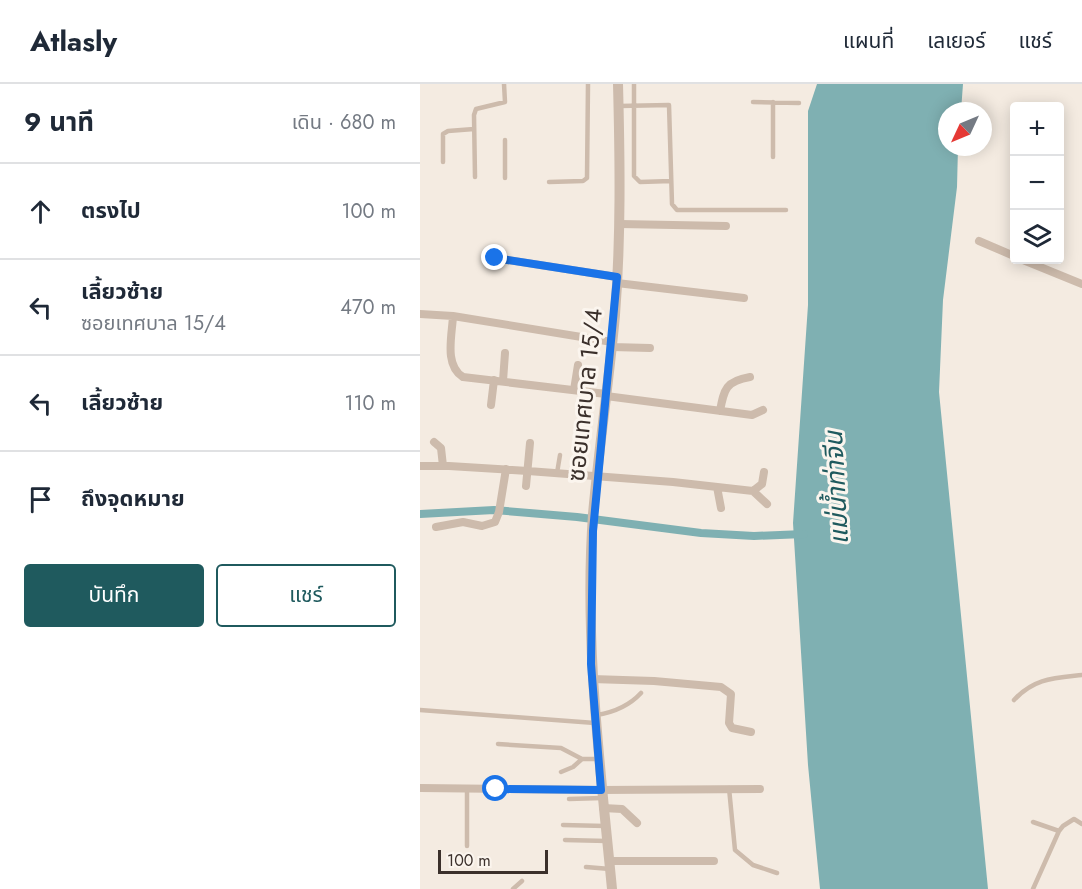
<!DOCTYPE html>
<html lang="th">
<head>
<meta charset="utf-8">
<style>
  :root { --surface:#fff; --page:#f2f2f3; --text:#1f2937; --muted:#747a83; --line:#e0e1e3; --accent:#1f5a5e }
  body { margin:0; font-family:Jost,"Noto Sans Thai",sans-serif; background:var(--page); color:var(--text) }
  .controls { position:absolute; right:18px; top:18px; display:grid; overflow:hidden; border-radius:6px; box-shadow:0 3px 15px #0003 }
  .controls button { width:54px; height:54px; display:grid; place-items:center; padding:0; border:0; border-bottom:2px solid var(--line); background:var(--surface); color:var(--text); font:30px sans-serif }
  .compass { position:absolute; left:518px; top:18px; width:54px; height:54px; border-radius:50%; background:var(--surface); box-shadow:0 3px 15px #0003; rotate:226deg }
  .scale { position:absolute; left:18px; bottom:15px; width:110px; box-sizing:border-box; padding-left:6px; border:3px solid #3b302b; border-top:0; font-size:16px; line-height:21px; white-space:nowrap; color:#3b302b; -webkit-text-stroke:4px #fbf5ee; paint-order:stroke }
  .stop { position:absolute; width:18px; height:18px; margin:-14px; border:4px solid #1a73e8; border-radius:50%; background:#fff }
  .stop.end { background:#1a73e8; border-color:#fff; box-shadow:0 2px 6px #0008 }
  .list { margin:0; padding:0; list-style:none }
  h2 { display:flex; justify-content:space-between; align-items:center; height:78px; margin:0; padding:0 24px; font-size:26px }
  h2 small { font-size:20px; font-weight:400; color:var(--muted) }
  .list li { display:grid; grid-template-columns:39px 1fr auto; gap:18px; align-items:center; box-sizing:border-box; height:96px; padding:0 24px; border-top:2px solid var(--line) }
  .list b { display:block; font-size:22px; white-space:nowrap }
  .list p { margin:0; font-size:20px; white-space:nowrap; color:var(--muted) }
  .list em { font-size:20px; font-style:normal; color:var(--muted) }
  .actions { display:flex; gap:12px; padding:18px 24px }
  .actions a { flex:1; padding:14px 0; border:2px solid var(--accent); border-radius:6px; text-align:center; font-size:21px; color:var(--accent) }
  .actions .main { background:var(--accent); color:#fff }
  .icon { flex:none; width:33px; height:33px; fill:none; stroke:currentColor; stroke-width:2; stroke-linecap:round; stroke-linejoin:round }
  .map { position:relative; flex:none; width:662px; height:805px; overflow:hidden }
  header { display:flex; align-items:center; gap:36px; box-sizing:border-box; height:84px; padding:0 30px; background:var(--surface); border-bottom:2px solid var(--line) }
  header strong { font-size:28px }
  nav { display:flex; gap:33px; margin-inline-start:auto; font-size:21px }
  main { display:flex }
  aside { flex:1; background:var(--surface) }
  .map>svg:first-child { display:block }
  .water { fill:#7fb0b2 }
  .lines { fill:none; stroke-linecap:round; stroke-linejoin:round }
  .canal { stroke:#7fb0b2; stroke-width:8 }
  .service { stroke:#cdbbac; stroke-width:4.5 }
  .minor { stroke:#cdbbac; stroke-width:8 }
  .tertiary { stroke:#cdbbac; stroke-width:10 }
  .route { stroke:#1a73e8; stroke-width:8 }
  .labels { text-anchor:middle; stroke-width:6; stroke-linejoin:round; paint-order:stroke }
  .street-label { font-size:24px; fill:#3b302b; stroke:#fbf5ee }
  .water-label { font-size:26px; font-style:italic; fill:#1f5a5e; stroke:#fbf5ee }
</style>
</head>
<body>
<header>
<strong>Atlasly</strong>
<nav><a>แผนที่</a><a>เลเยอร์</a><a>แชร์</a></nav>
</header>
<main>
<aside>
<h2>9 นาที<small>เดิน · 680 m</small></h2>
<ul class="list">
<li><svg class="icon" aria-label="ahead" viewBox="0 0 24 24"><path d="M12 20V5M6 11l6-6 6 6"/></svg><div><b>ตรงไป</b></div><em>100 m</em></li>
<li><svg class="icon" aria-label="left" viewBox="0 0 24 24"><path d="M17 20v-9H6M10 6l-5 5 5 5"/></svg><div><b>เลี้ยวซ้าย</b><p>ซอยเทศบาล 15/4</p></div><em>470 m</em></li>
<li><svg class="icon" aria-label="left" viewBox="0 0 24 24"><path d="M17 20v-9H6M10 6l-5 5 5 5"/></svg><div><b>เลี้ยวซ้าย</b></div><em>110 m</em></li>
<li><svg class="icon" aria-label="arrive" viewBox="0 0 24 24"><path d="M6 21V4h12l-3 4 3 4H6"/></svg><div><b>ถึงจุดหมาย</b></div></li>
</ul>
<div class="actions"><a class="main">บันทึก</a><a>แชร์</a></div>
</aside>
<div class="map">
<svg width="662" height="805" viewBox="0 0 662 805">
  <rect width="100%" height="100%" fill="#f4ebe1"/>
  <path class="water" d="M397,0H543L541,27H527V63H538L537,103L523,216L519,308L568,805H400L388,681L373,439L388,221V27Z"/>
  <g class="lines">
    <path class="canal" d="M0,430L74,426L157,433L281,449L334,452L384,450"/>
    <path class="service" d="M214,0V92L220,98L251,97
      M333,18L379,19
      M199,22L249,21L252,120L257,126H366
      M353,73V18
      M23,78V50L28,47L54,45
      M55,93L54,31L56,25L85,18L84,0
      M85,94V56
      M129,98L163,97L167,94L168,0
      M137,389L140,371
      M594,616C614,594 634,594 662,591
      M0,626L175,639
      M177,631C195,628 209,622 221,609
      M78,660L141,664L162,675H178
      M141,688L153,683L162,675
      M309,704L315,766L333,781L357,789
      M47,705V762
      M149,715L182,714
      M613,738L639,747
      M143,741L185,742
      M145,756L187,757
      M166,783L190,785
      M93,805L102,797
      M613,805L639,747L643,742L654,735L662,740"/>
    <path class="minor" d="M200,140L306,142
      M559,157L594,172
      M75,174L197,193
      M603,176L662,200
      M197,199L324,214
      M0,230L33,232L192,258
      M33,232C32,252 24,281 43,293L186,310
      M192,263L230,264
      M83,297L85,269
      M154,306L158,281
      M186,312L332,331L343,326
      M71,321L74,296
      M300,327C304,305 306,297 330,293
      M14,358L21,364L23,382
      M0,382H29L108,387L253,398L333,407L347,420
      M106,402L110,359
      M297,403L301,424
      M333,407L342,400L344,388
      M16,443L43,438L62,442L75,438L79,428L86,385
      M172,595L234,597L301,603L311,610L309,639L312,644L331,648
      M0,704L181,706L340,705
      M183,724L202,725L217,739
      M189,777H294"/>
    <path class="tertiary" d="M192,805C180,680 164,556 173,430C179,363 189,297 195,231C201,154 200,77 198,0"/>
  </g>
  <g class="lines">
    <path class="route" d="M75,174L197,193L173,447L171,580L181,706L76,705"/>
  </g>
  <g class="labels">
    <g class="street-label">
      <text transform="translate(165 311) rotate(-84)" y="8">ซอยเทศบาล 15/4</text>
    </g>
    <g class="water-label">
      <text transform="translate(416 404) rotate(-93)" y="9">แม่น้ำท่าจีน</text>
    </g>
  </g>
</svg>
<div class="controls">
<button>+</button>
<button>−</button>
<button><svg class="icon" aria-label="layers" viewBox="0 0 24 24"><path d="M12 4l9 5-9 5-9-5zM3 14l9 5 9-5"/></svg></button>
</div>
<svg class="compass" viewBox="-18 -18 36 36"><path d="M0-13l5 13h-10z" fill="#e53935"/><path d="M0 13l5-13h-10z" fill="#747a83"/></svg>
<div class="scale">100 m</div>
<div class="stop" style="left:76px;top:705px"></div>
<div class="stop end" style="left:75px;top:174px"></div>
</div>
</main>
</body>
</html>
